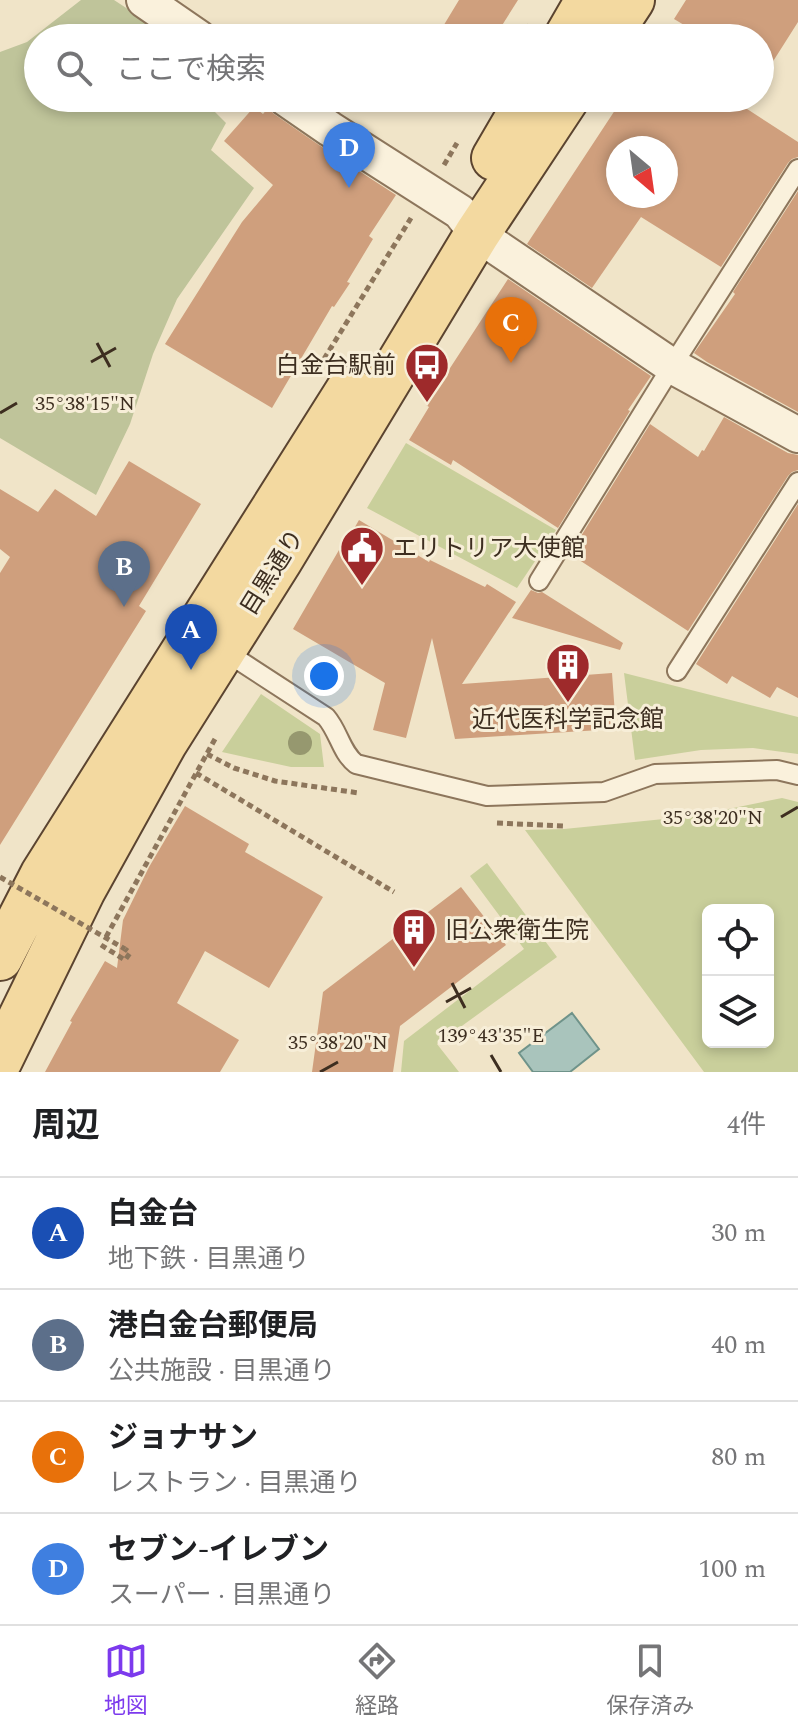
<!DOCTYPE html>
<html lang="ja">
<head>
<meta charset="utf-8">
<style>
  :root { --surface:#fff; --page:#f6f6f6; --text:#202124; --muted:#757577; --line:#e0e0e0; --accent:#7c3aed }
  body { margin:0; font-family:Spectral,"Noto Sans JP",serif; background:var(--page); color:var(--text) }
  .controls { position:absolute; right:24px; bottom:24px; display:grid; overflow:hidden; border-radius:12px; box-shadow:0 4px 12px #0003 }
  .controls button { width:72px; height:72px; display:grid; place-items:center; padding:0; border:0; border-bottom:2px solid var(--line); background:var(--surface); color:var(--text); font:40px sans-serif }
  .compass { position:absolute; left:606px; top:136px; width:72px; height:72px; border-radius:50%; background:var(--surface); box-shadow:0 4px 12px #0003; rotate:151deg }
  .you { position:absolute; left:324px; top:676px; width:28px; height:28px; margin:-20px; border:6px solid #fff; border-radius:50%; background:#1a73e8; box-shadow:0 0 0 12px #1a73e833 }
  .badge { display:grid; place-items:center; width:52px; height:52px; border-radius:50%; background:var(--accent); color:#fff; font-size:26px; font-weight:700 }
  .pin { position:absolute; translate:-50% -66px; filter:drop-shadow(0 2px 4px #0008) }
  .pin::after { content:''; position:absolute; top:42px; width:28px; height:24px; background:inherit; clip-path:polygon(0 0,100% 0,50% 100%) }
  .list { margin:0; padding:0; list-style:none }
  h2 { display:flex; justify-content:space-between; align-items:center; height:104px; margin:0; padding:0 32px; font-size:34px }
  h2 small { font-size:26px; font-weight:400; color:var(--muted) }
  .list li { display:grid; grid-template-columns:52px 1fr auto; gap:24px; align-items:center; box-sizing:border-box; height:112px; padding:0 32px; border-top:2px solid var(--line) }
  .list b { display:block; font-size:30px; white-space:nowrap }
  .list p { margin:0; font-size:26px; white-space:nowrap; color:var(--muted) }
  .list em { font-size:26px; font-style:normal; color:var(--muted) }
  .icon { flex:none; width:44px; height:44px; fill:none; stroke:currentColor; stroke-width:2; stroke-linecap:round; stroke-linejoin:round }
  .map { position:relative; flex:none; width:798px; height:1072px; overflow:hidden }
  .search { position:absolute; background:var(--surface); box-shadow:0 4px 12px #0003; left:24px; right:24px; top:24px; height:88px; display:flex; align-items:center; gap:20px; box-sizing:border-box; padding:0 28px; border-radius:44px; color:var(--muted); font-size:30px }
  .sheet { height:552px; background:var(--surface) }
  nav { display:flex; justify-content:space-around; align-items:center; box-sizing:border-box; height:112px; border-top:2px solid var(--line); background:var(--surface); font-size:22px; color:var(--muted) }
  nav a { display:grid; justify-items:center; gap:4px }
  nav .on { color:var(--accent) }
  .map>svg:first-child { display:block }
  .green { fill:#c9cf9b; fill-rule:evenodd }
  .cemetery { fill:#bfc49a }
  .water { fill:#a9c4bc; stroke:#6f938a; stroke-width:2 }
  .building { fill:#cf9f7d; fill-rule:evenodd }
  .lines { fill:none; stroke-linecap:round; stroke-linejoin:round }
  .lane-casing { stroke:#8d765c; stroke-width:22 }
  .street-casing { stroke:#8d765c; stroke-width:38 }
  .primary-casing { stroke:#5b4430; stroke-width:48 }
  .path { stroke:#8d765c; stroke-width:5; stroke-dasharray:6 4; stroke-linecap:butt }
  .lane { stroke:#faf1dc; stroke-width:18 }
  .street { stroke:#faf1dc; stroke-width:34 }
  .primary { stroke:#f3d9a0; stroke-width:44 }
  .path-bridge { stroke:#8d765c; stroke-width:5; stroke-dasharray:6 4; stroke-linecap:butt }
  .tree { fill:#96986f }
  .ticks { fill:none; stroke:#3d2e20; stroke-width:3 }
  .labels { text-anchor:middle; stroke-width:6; stroke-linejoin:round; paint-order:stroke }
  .poi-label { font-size:24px; fill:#3d2e20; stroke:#f7eed8; text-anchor:start }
  .street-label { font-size:24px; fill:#3d2e20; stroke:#f7eed8 }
  .ticks-label { font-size:20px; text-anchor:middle; fill:#3d2e20; stroke:#f7eed8; stroke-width:6; stroke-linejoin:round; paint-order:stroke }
</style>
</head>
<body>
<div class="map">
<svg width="798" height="1072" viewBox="0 0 798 1072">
  <rect width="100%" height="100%" fill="#f0e4c8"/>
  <path class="green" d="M406,443L556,530L517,588L367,508Z
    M624,673L798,717V754L753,748L701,750L635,760Z
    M261,694L320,734L324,767H291L222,752Z
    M782,798L798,802V1072H704L525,830L564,829L694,816ZM708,910H768V1042H708Z
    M487,863L557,957L437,1044L459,1072H401L404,1041L524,949L470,876Z"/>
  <path class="cemetery" d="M81,0H114L172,38H38V98H208L206,103L226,123L211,150L254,188L177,299L153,354L130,424L96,495L0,438V52L27,42Z"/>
  <path class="water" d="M572,1013L599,1049L570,1072H533L519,1053Z"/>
  <path class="building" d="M459,0H518L494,38H436Z
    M686,0H798V22L760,82V38H706L674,19Z
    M623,98H750L744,107L798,142V157L792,159L788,163L721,267L641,217L592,288L527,244ZM618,148H666V196H618Z
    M254,107L263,114L268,108L274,114L319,145L396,195L369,236L373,239L347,282L350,283L334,307L332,306L272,408L165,344L242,222L273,185L224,141Z
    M798,191V412L707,362L694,353L735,294L733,292Z
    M508,279L651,376L628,410L630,411L558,528L453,460L451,465L409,440L429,407L426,405Z
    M724,417L788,453L798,455V470L792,472L788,476L688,631L570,554L650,424L698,457L702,450L704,451Z
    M129,461L201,504L139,606L146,611L0,845V573L10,557L0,549V489L38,512L55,489L96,516Z
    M798,504V698L777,687L770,698L732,676L727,684L696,664Z
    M359,520L429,562L430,560L485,587L487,584L516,602L462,684L612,673L616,729L455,739L432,638L406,738L373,730L385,683L293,629L339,550L341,551Z
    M531,590L538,593L542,592L623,643L620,650L512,618Z
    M185,806L249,844L245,852L323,897L269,988L205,951L177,1003L239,1040L220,1072H45L72,1022L70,1021L105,961L117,968L123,920L149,867Z
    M461,887L506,945L400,1026L393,1072H312L323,992Z"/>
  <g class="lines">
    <g class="lane-casing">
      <path id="lane" d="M539,581L672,366L798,169
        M223,650L326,717C339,732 341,752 356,764L487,796L604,792L655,774L777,770L798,775
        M677,671L798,482"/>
    </g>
    <g class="street-casing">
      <path id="street" d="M144,0L199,38
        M285,98L330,129L460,212L477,234L672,366L798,435"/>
    </g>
    <g class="primary-casing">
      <path id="primary" d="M566,38L588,0
        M607,38L632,0
        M494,158L529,98
        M0,958L43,874L349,389
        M0,1060L83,890L164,744L280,560L477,234L567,98"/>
    </g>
    <path class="path" d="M522,38L530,25
      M444,165L457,143
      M324,359L411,218
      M207,754L234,768L275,781L359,793
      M196,773L394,892
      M497,823L564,826
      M106,937L215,739
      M101,945L125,960L130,953L125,949"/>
    <use href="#lane" class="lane"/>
    <use href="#street" class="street"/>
    <use href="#primary" class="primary"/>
    <path class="path-bridge" d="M0,877L125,949"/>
  </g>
  <circle class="tree" cx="300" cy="743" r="12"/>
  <path class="ticks" d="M97,343L110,367M91,362L116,348M0,413L17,403M781,817L798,807M452,983L465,1008M446,1002L471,988M491,1055L501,1072M320,1072L338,1062"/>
  <defs>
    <g id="bus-pin" transform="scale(2.3)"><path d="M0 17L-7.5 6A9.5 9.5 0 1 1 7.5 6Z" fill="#9e2a2b" stroke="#f7eed8"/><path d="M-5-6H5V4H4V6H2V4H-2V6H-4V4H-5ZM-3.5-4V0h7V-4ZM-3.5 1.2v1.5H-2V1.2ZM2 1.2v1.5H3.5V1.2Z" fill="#fff"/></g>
    <g id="civic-pin" transform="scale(2.3)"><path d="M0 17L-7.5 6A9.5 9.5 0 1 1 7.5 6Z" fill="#9e2a2b" stroke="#f7eed8"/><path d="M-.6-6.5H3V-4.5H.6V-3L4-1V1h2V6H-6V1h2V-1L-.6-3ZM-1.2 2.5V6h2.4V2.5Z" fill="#fff"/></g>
    <g id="building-pin" transform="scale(2.3)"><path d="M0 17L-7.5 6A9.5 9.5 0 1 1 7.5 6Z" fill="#9e2a2b" stroke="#f7eed8"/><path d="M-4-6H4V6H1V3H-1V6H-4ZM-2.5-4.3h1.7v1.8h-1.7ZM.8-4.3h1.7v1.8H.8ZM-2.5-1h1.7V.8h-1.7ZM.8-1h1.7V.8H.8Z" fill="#fff"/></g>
  </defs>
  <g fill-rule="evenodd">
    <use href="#bus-pin" x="427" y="365"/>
    <use href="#civic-pin" x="362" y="548"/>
    <use href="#building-pin" x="568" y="665"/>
    <use href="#building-pin" x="414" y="930"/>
  </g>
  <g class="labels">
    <g class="poi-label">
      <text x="396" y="373" text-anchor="end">白金台駅前</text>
      <text x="393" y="556">エリトリア大使館</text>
      <text x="568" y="727" text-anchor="middle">近代医科学記念館</text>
      <text x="445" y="938">旧公衆衛生院</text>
    </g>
    <g class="street-label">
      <text transform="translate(272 572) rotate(-58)" y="8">目黒通り</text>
    </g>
  </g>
  <g class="ticks-label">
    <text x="85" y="410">35°38'15"N</text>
    <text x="713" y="824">35°38'20"N</text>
    <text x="491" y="1042">139°43'35"E</text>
    <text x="338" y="1049">35°38'20"N</text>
  </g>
</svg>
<div class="controls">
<button><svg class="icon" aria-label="locate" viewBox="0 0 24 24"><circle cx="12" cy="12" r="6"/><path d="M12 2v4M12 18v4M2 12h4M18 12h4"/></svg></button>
<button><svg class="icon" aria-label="layers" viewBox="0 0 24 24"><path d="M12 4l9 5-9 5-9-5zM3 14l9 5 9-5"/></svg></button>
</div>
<svg class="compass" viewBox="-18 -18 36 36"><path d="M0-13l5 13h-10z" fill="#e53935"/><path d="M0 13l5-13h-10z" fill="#757577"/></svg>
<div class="you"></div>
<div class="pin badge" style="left:191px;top:670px;background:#1a4fb4">A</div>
<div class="pin badge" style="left:124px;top:607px;background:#5c6f8a">B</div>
<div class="pin badge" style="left:511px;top:363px;background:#e8710a">C</div>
<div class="pin badge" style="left:349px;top:188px;background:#3f7fe0">D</div>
<div class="search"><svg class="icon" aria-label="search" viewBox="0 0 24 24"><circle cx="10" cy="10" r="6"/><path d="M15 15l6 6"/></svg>ここで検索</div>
</div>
<section class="sheet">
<h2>周辺<small>4件</small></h2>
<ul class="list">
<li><span class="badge" style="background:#1a4fb4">A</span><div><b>白金台</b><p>地下鉄 · 目黒通り</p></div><em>30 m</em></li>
<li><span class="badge" style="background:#5c6f8a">B</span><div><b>港白金台郵便局</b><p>公共施設 · 目黒通り</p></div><em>40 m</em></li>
<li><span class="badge" style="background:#e8710a">C</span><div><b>ジョナサン</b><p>レストラン · 目黒通り</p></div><em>80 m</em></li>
<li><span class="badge" style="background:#3f7fe0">D</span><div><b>セブン-イレブン</b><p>スーパー · 目黒通り</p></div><em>100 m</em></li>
</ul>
</section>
<nav>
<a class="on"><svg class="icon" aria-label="map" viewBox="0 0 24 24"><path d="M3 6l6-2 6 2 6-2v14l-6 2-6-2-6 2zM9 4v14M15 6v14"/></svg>地図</a>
<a><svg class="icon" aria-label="directions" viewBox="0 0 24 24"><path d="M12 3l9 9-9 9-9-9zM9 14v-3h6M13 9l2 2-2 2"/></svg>経路</a>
<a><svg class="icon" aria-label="saved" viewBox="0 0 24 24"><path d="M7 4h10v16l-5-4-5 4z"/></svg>保存済み</a>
</nav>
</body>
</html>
